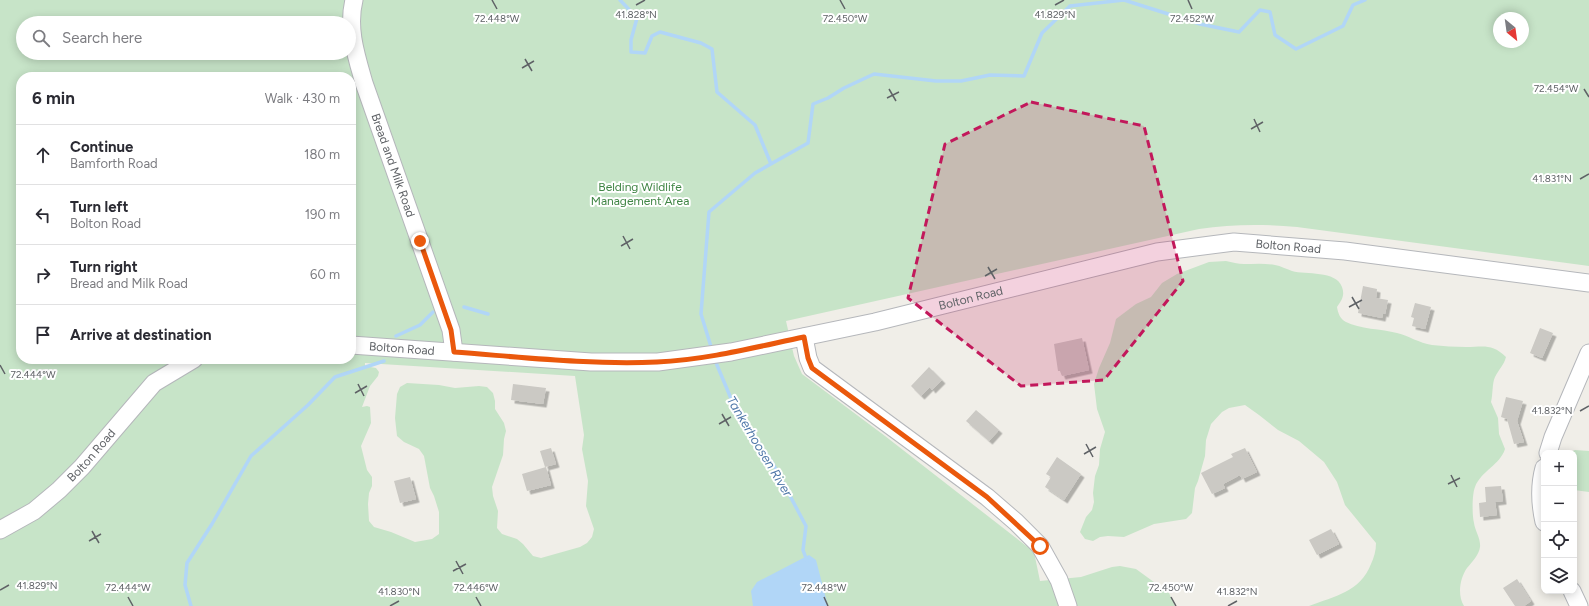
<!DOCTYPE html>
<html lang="en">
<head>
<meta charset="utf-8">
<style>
  :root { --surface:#fff; --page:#f7f7f7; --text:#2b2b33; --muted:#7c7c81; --line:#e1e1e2 }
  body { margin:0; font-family:Figtree,sans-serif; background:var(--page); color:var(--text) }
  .controls { position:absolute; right:12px; bottom:12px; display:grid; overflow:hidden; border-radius:8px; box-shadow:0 2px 10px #0003 }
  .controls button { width:36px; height:36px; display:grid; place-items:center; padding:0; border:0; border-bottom:1px solid var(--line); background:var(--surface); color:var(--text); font:20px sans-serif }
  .compass { position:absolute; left:1493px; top:12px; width:36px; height:36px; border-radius:50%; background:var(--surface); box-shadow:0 2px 10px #0003; rotate:151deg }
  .stop { position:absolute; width:12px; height:12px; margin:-9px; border:3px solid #ea580c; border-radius:50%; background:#fff }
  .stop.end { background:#ea580c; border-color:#fff; box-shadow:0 1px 4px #0008 }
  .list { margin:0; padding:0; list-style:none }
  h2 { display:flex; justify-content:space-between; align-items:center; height:52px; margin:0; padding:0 16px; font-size:17px }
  h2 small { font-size:13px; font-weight:400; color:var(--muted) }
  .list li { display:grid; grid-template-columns:26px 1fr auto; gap:12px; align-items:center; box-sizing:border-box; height:60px; padding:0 16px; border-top:1px solid var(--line) }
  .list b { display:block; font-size:15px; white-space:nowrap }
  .list p { margin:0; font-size:13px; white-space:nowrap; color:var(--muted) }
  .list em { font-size:13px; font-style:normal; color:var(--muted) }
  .icon { flex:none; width:22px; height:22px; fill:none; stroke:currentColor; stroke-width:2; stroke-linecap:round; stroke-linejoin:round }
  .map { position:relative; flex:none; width:1589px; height:606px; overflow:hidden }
  .search { position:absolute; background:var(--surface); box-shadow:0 2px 10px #0003; left:16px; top:16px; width:340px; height:44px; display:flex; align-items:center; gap:10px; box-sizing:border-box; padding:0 14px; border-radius:22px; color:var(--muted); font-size:15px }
  .panel { position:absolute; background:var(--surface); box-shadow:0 2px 10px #0003; left:16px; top:72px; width:340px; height:292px; border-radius:16px }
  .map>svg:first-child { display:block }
  .green { fill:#c7e4c8; fill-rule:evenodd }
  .water { fill:#b1d6f7 }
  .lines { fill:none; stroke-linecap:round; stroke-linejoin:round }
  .stream { stroke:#b1d6f7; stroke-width:3.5 }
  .building { fill:#cbc9c4; filter:url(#shadow) }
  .minor-casing { stroke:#b5b7bb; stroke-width:19 }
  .minor { stroke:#fff; stroke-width:17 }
  .route { stroke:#ea580c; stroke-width:5 }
  .marked { fill:#c2185b; fill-opacity:0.2; stroke:#c2185b; stroke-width:3; stroke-dasharray:8 5; stroke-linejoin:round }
  .ticks { fill:none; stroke:#5f6266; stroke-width:1.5 }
  .labels { text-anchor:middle; stroke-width:4; stroke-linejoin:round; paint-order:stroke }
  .street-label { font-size:12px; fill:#5f6266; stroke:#fff }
  .park-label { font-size:12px; fill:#408545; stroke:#fff }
  .water-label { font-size:13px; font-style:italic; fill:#4e77a8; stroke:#fff }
  .ticks-label { font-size:10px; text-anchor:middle; fill:#5f6266; stroke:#fff; stroke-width:4; stroke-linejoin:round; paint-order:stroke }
</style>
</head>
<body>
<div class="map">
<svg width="1589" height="606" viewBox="0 0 1589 606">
  <defs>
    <filter id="shadow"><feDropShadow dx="3.5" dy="3.5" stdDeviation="0" flood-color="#0004"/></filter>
  </defs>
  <rect width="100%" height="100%" fill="#f0eee8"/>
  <path class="green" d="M0,0H1589V266L1297,227C1264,224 1232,224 1199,229L786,321L794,356L802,374L885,436L1034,552L1040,581L1081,577L1112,567L1120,566L1136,569L1169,593L1175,606H0ZM1499,18H1523V42H1499ZM23,23H349V53H23ZM21,77H351V359H21ZM365,363L575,376L584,435L582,449L588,481L586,506L594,529L592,537L587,543L580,547L541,558L533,556L523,544L517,539L502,534L497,528L498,511L493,496L492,487L503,455L504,439L506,431L504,423L495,409V401L493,393L487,387L479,386L455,388L439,385L407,383L400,387L397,394L395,418L397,436L404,442L419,449L424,456L430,488L434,496L439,512V534L432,539L415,542L391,532L374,527L369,521L368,504L369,493L372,486V477L367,470L361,446L371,423L370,407L367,406L362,407L370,386L378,376L379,372L376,368L365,366Z
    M1226,261C1232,262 1238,264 1244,264C1254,264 1264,263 1275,265C1281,266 1286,269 1292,271C1306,275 1336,270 1342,287C1345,295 1342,300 1337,307C1338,313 1340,319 1346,322C1359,329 1382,329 1397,333C1409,336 1419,343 1432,345C1443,346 1455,347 1466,347C1483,347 1492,343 1506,357C1504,365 1499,369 1495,377C1492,383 1493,395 1491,402L1498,418L1499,434L1505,449C1500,465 1481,471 1475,487C1472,494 1472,515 1474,523C1475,531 1481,539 1480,547C1479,555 1472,562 1467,568C1460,578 1457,595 1464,606H1309C1335,596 1360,592 1371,564C1374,557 1376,551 1376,543L1345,505L1337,482L1324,462L1299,441L1278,430L1259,415L1245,405L1229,408L1222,412L1211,424L1206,440L1205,456L1198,481L1195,488L1192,513L1186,519L1154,524L1124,537L1108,536L1100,537L1093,541L1085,539L1080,532L1086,517L1092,510L1094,502L1093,493L1095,476L1099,465L1100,449L1105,432L1097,409L1094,384L1099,368L1110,343L1116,319L1136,304L1151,297L1162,283L1177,274L1209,262Z
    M1575,450L1589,451V492L1574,490V453H1568Z"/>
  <path class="water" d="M809,555L816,560L828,606H753L751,591L757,582Z"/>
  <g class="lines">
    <path class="stream" d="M620,0L637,18L631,40V52L645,53L652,36L660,32L701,43L712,49L717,92L755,125L771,164
      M464,307L488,314
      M396,336L420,325L433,312
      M712,350L701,314L709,212L755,173L808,143L813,104L828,98L844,88L874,74L936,81H961L990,75L1024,76L1042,33L1070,6L1124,0L1200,24L1239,32L1260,10L1270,12L1275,35L1296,49L1343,26L1353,5L1365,0
      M714,358L735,408L773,464L806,526L803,550L807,561
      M191,606L185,585L187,563L212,524L251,456L308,405L335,377L384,361"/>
  </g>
  <path class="building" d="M1363,286L1377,289L1376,298L1388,300L1385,314L1383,313L1382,318L1358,313Z
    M1415,303L1431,307L1425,329L1412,326L1414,318L1411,317Z
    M1540,328L1553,333L1542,358L1530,353Z
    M1082,338L1089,370L1062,376L1060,371H1058L1054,344Z
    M929,367L942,380L932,390L930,387L921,396L911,386Z
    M513,384L546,388L543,404L511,400Z
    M1506,397L1523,401L1517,421L1524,442L1514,444L1507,419L1501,417Z
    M976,410L999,430L989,441L966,421Z
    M551,448L556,464L545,467L540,451Z
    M1245,448L1257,472L1242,479L1240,475L1223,484L1225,488L1212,494L1201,473L1233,457L1231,454Z
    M1057,457L1081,474L1064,500L1045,487L1051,477L1046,474Z
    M546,467L551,485L527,491L522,474Z
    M410,477L416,499L400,503L394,481Z
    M1501,486L1503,501L1495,502L1497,515L1480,517L1479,503L1486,502L1485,487Z
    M1331,529L1339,544L1317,555L1309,540Z
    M1517,579L1531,601L1524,606H1515L1503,588Z"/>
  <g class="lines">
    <g class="minor-casing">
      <g id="minor">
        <path id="s1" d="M354,0C347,28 356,55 364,83L451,330L454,352"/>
        <path d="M804,337L808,358L812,368L987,497L1016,522L1040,546L1059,580L1068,606"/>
        <path id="s2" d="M351,345L591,362H658L731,352L875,322L1157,252L1234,242L1345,251L1589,283"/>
        <path d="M1548,453L1553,437L1589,353"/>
        <path d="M1544,468C1539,486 1540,504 1544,522"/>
        <path id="s3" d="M0,530L34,511L59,490L82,467L154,383L194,359"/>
        <path d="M1572,591L1579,606"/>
      </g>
    </g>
    <use href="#minor" class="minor"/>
  </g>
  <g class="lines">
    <path class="route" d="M420,241L451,330L454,352C521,357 590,365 657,362C706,360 756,347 804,337L808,358L812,368L987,497L1040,546"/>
  </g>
  <path class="marked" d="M1031,102L1144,126L1183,281L1104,380L1021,386L908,298L945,144Z"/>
  <path class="ticks" d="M492,0L497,9M840,0L845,9M1188,0L1192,9M636,5L645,0M1055,5L1064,0M525,59L532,71M522,68L534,61M889,89L896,101M1584,89L1589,97M887,98L899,92M1254,119L1260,132M1251,129L1263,122M1580,179L1589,174M623,236L630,249M621,246L633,239M988,267L995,279M985,276L997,269M1352,297L1359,309M1349,307L1362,300M0,365L5,374M358,384L364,396M355,393L367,386M1580,411L1589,406M722,414L729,426M719,424L731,417M1086,444L1093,457M1084,454L1096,447M1451,475L1457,487M1448,484L1460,478M92,531L99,543M89,541L101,534M456,561L463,574M453,571L466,564M0,590L9,585M128,597L133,606M476,597L481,606M824,597L828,606M1171,597L1176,606M390,606L399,601M1228,606L1237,601"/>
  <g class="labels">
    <g class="street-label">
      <text dy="4" stroke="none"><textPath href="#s1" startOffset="172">Bread and Milk Road</textPath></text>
      <text dy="4" stroke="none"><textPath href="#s2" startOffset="951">Bolton Road</textPath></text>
      <text dy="4" stroke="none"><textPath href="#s2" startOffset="627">Bolton Road</textPath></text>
      <text dy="4" stroke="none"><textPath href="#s2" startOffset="51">Bolton Road</textPath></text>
      <text dy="4" stroke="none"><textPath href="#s3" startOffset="119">Bolton Road</textPath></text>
    </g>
    <g class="park-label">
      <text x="640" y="191">Belding Wildlife<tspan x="640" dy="14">Management Area</tspan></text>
    </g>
    <g class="water-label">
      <text transform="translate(760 446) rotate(59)" y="5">Tankerhoosen River</text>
    </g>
  </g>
  <g class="ticks-label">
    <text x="636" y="18">41.828°N</text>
    <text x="1055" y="18">41.829°N</text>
    <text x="497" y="22">72.448°W</text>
    <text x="845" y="22">72.450°W</text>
    <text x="1192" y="22">72.452°W</text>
    <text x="1556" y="92">72.454°W</text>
    <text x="1552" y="182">41.831°N</text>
    <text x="33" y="378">72.444°W</text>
    <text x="1552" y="414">41.832°N</text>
    <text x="37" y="589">41.829°N</text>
    <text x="128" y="591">72.444°W</text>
    <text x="476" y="591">72.446°W</text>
    <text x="824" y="591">72.448°W</text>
    <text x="1171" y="591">72.450°W</text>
    <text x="399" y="595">41.830°N</text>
    <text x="1237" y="595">41.832°N</text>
  </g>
</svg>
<div class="controls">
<button>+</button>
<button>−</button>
<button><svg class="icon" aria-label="locate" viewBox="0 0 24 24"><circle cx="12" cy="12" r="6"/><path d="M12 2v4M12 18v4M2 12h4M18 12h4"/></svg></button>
<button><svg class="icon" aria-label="layers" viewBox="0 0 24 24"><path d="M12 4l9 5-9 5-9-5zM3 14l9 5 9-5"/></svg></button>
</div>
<svg class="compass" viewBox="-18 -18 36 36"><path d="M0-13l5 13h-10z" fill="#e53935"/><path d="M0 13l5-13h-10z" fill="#7c7c81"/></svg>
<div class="stop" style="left:1040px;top:546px"></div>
<div class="stop end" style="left:420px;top:241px"></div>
<div class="search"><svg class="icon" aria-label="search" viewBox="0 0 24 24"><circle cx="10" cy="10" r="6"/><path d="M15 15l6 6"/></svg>Search here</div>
<section class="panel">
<h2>6 min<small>Walk · 430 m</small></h2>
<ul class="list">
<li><svg class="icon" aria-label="ahead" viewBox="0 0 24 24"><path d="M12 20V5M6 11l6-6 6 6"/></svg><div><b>Continue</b><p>Bamforth Road</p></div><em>180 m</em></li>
<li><svg class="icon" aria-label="left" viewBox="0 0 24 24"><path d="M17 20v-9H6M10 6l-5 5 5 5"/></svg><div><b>Turn left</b><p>Bolton Road</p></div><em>190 m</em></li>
<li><svg class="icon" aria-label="right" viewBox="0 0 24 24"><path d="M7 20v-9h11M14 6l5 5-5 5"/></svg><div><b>Turn right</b><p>Bread and Milk Road</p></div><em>60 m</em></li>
<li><svg class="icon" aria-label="arrive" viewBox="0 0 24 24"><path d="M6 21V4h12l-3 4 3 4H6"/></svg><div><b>Arrive at destination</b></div></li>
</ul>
</section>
</div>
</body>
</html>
